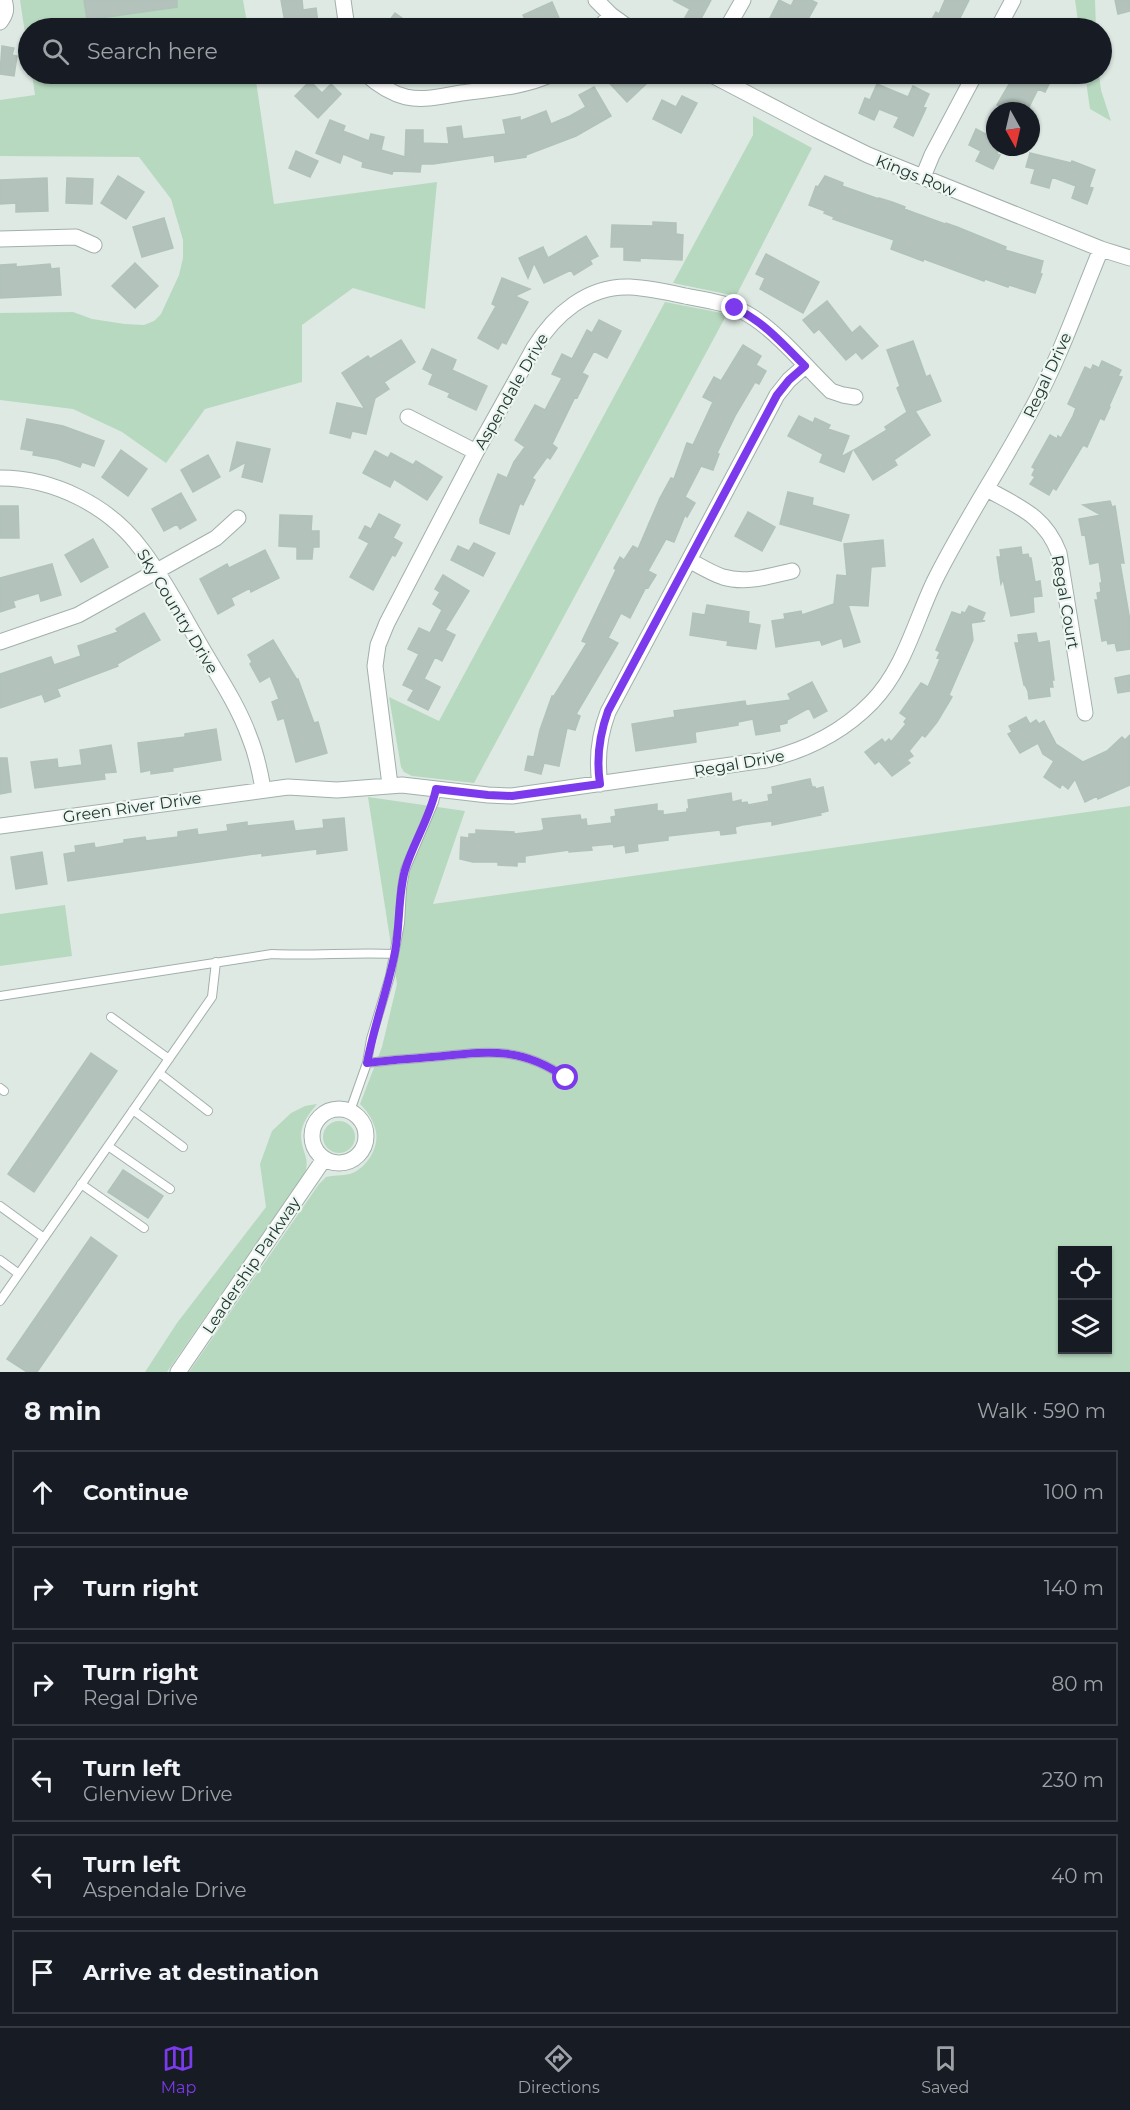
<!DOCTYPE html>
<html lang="en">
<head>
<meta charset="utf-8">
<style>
  :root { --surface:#171b24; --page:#20242c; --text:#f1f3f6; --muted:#9ea1a6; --line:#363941; --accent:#7c3aed }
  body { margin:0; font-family:Montserrat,sans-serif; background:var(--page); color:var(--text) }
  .controls { position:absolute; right:18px; bottom:18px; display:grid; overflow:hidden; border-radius:0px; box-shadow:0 2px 4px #0004 }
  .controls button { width:54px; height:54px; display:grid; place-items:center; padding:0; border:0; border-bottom:2px solid var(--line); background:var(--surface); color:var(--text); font:30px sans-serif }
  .compass { position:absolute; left:986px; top:102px; width:54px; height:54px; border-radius:50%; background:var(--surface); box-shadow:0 2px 4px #0004; rotate:172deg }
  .stop { position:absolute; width:18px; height:18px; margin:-14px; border:4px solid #7c3aed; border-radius:50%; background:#fff }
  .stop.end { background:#7c3aed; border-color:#fff; box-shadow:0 2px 6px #0008 }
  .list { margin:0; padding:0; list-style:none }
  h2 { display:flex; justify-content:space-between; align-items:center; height:78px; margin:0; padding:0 24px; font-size:26px }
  h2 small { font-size:20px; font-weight:400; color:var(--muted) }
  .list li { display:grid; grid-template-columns:39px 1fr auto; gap:18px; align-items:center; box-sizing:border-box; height:84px; margin:0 12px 12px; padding:0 12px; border:2px solid var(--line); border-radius:0px }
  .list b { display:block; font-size:22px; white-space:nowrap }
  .list p { margin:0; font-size:20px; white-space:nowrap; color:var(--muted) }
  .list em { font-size:20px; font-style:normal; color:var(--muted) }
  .icon { flex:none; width:33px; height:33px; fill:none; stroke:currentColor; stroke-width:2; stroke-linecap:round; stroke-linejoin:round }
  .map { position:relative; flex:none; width:1130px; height:1372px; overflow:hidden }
  .search { position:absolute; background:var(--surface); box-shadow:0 2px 4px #0004; left:18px; right:18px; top:18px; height:66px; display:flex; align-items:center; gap:15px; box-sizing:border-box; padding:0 21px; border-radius:33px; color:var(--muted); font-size:22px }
  .sheet { height:654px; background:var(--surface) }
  nav { display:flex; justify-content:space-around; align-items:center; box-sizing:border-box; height:84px; border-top:2px solid var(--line); background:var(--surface); font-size:16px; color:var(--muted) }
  nav a { display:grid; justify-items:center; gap:3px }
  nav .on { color:var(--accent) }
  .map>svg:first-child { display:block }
  .green { fill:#b7d9bf; fill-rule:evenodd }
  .building { fill:#b3c3bc; stroke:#b0c2ba; stroke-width:1.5 }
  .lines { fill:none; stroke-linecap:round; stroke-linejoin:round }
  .service-casing { stroke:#a1b0aa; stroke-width:10 }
  .minor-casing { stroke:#a1b0aa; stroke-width:17 }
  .service { stroke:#fff; stroke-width:8 }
  .minor { stroke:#fff; stroke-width:15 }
  .route { stroke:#7c3aed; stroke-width:8 }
  .labels { text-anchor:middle; stroke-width:4.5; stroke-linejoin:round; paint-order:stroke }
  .street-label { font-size:16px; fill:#203730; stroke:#edf6f1 }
</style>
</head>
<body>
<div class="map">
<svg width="1130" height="1372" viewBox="0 0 1130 1372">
  <rect width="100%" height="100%" fill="#dee9e3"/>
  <path class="green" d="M20,0H243L248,28H28V53Z
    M1075,0H1095L1096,28H1079Z
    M32,74H255L274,204L437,182L425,309L353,288L302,325V382L205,409L166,463L122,432L73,409L0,400V313L73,312L92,319L125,324L144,325L154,321L161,314L179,275L183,258V240L171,199L139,157L0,156V100L35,95Z
    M1085,74H1099L1101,90L1111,121L1090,109Z
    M753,116L812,148L736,296L673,283L753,135Z
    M665,302L727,314L474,783L412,776L404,772L401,767L389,697L439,721Z
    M368,797L465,811L433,904L1130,806V1372H189L319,1184L326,1177C333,1175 342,1176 350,1174C367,1168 381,1146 375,1128C372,1118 367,1111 360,1104L382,1047L397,984ZM1062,1250H1108V1350H1062Z
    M65,905L72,956L0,966V914Z
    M317,1104C307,1116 298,1128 302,1144C305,1157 309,1160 305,1173L167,1372H145L177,1323L266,1207L260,1164L272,1131L291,1113L305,1106Z
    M323 1137a16 16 0 1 1 32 0a16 16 0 1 1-32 0Z"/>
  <path class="building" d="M84,0H177V7L87,20Z
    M281,0H302L303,10L316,8L318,23L286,28Z
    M673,0H711L696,28L683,21L690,9Z
    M779,0L791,6L794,0H811L817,3L803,28H765Z
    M945,0H969L960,18L980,28H927L936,12L939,14Z
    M1115,0H1130V11L1118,14Z
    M552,2L560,20L541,28H529L523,15Z
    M395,13L416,28H384Z
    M2,46L14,48L12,55L17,56L14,76L0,74Z
    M601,74H636L646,84L627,102Z
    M1015,74H1054L1045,92L1038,89L1027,111H1009L997,105Z
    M310,81L322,93L331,84L341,94L318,118L295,96Z
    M877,84L908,97L913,86L929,94L923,107L926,108L913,136L894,127L899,117L879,109L874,120L859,113L865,98L870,100Z
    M594,87L611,116L576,136L526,155V157L495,162L494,155L433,164H421L420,172L393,171L392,174L362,167L363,162L343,154L340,163L316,153L330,120L345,126L343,131L369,141L371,134L384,137L381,150L405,157L406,130H423V143L449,144L447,128L461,126L463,139L506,134L503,120L520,117V121L546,111L551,124L570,116L586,107L579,95Z
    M682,96L697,103L681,133L653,119L662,100L676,107Z
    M976,129L995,139V147L999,149L997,154L1000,155L993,169L976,161L981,151L969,145Z
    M296,151L318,161L310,177L289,168Z
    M1030,153L1071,163L1072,161L1095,170L1089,187L1093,188L1087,204L1072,198L1076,186L1052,177L1049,188L1031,183L1035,169L1026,167Z
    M118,176L144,192L126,219L101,203Z
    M825,176L843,183L842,186L879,199V198L892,202L905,207L904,209L945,224L946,223L957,227L1006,247L1005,250L1043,261L1040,273L1042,274L1035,293L1009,285L1008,287L985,279L984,281L924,259L923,261L891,249L894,240L833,219L834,217L824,213L825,211L809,205L816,186L818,187Z
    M47,178L48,211L16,212V203L0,204V180Z
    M67,178L93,179L92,204L66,203Z
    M164,218L173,248L142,257L133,227Z
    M653,222L676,223V234L683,235L682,260L640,258V261L624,260V247H611L612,225L653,226Z
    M586,236L598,256L590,260L592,264L574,275L571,270L544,283L534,263L528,278L519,258L543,247L548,258Z
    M766,254L819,282L803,313L760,289L765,278L756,274Z
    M135,263L158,286L135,308L112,286Z
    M16,264V267L50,264L51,269L59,268L61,295L0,298V265Z
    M502,278L530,289L515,296L528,302L506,344L502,342L498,349L478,338L496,306L492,304Z
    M827,301L852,333L860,326L878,346L862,359L856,352L846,360L819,329L814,333L803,320Z
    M599,320L621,331L607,358L594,351L582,373L588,376L577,398L575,397L552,444L557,448L550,459L547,457L532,478L535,480L523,505L520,503L509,534L480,523V519L498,474L507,478L514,462L525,447L515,440L535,405L545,410L562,378L552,374L562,354L572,359L587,330L592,333Z
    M401,340L415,362L384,382L389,389L375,398L366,434L352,431L350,438L330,433L337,403L365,409L342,373L368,356L370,359Z
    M913,341L926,377L930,375L941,401L915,411L930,435L894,460L897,465L873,480L854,450L887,430L885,427L907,412L897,388L900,386L887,350Z
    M743,345L761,356L756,365L766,371L759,384L755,382L736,414L717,453L719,454L713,470L701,466L685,497L695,503L687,517L685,515L674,542L666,539L648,571L656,575L648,588L646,587L630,618L621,613L608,638L618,643L576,714L580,716L575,730L567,728L559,766L544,763L541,774L525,770L528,756L534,757L540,730L552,696H554L587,643L582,641L616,570L614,568L620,557L624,560L633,546L638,549L660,498L671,478L674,479L687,443L693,445L713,402L703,397L714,377L721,381Z
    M432,349L456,360L452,370L487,386L476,410L448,397L450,393L429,384L433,374L423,369Z
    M1102,361L1121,370L1118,376L1122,377L1109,406L1110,407L1104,420L1100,418L1087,447L1083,445L1056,490L1053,488L1049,495L1030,484L1035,477L1032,475L1035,469L1032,467L1050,435L1057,439L1058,436L1061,438L1073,416L1076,408L1068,404L1085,367L1091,370L1093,365L1099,368Z
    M799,416L813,423L815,418L830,425L828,429L849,436L841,457L852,451L844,472L820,462L823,454L788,436Z
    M27,419L63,426L104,441L94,466L82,462L80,467L57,459L33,455L34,451L21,449Z
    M237,442L270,449L262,482L242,477L246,462L230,471Z
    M121,450L147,469L128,496L102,477Z
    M375,451L388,458L391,453L413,465L416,461L442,477L427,500L394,479L390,487L363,473Z
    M208,455L220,477L193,492L181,470Z
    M788,492L813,498L812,505L849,515L841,541L780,524Z
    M181,493L196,520L180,529L177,524L164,531L152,509Z
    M1110,501L1112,507L1115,506L1124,563H1120L1130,621V649L1117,651L1115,643L1108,644L1107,640L1102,641L1095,600H1098L1097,593L1101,592L1100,583H1102L1099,562L1090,564L1085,534L1082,535L1079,519L1101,515L1083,505Z
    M0,506H18L19,538H0Z
    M748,512L775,527L762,551L735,536Z
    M379,514L400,525L393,538L402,543L395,556L392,555L373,590L350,577L369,543L359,538L365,526L371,529Z
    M280,515L312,516L311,531H319V547H313L312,559H297V547L279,546Z
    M93,539L108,567L81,582L65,555Z
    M883,540L885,566L871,567L868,606L848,605L860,642L844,647L842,638L822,645L820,640L776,647L772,621L785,619L784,614L801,611L802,615L834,604L837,575L847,576L844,544Z
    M474,543L495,553L483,576L451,560L458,546L469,551Z
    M1021,547L1022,555L1028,554L1029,558H1031L1035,582L1040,581L1042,596L1033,597L1034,612L1011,616L1003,579L1001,584L997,557H1001L1000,550Z
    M265,550L279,578L251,592L250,588L231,598L234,605L218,614L200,579L227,564L229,568Z
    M52,564L61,595L41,601L39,593L13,601L15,607L0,612V578Z
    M443,575L469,591L445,630L455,635L442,661L435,657L424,679L440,687L428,710L408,700L414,690L403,685L419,654L408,649L419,628L430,633L442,610L433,604L440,592L435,589Z
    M707,605L749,612L748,623L760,625L756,649L727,645L728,641L690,635L693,613L705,615Z
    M969,606L985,613L982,620L985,621L971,623L973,640L949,695L952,697L937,722L925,737L922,735L909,751L913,756L907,760L910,763L892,776L879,761L875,764L865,752L882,739L885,743L889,739L891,742L906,724L904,722L907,718L900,713L921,683L928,687L940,659L937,658L940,652L936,650L952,612L961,615L962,612L965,613Z
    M144,613L160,640L117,664L118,666L57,689L60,696L45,702L42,694L0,708V674L51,657L54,665L81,656L78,646L118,632L116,629Z
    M1036,633L1038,643L1049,641L1054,680H1052L1053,687H1049L1050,696L1029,699L1028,691L1025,685H1024L1015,643H1019L1018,635Z
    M273,640L297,680L298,679L314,723L318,722L327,753L296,762L284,718L278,720L272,702L279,699L270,676L260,682L250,664L252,662L248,655Z
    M1130,675V691L1118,693L1115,678Z
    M812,682L827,711L814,718L809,708L787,720V723L779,725L780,731L756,735L753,719L738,722V725L695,732L696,742L636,751L632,724L675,717L674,711L745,701L746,706L791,700L788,694Z
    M1026,717L1030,724L1036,720L1039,724L1044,721L1056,744L1083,762L1107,751L1122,737L1125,740L1130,735V785L1098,799L1097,796L1085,802L1075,779L1068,789L1062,784L1060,788L1044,777L1054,761L1043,754L1038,743L1020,753L1008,734L1012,732L1009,726Z
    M216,729L221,760L172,768L173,771L151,774V770L141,772L138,743L185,737V734Z
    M111,745L116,772L104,773L105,779L35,788L31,762L57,759L58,768L82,765L80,750Z
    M0,758H7L11,792L0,794Z
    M810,779L812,787H815L816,789L823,787L828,811L820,813L821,815L772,825V821L742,825L735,827L736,833L721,835L720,830L668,836V840L637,844L638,851L626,853L625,845L614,847L613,844L591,846L592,850L569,852V850L525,856V862H517V866L498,865V862H473L460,859L461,837L469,838V834H476V830L514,832V834L541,831L544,829L542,819L580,815L581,820L586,819L587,826L612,823L611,817L616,816L615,810L657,804V811H663V815L687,812V809H689L688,800L731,793L732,802L741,800V803L747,802L748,805L769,801L768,795L773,794L772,787Z
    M344,818L347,850L317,854V849L262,856V853L68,881L64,854L76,852L75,846L94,843L95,848L124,843V840L145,837L146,841L178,837V832L197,829L198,835L228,831L227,825L247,822V826L293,821L295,831L324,828L323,820Z
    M42,852L47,884L16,889L11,857Z
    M91,1053L117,1071L34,1192L8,1174Z
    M123,1170L163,1196L148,1218L108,1192Z
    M91,1237L117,1256L37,1372H27L7,1359Z"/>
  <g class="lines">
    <g class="service-casing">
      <path id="service" d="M0,996L272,954C313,956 353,952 394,954
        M111,1017L169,1059
        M367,1063C389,1060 410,1059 432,1057C485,1052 520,1045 566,1078
        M159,1073L208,1111
        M0,1088L4,1091
        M133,1110L183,1147
        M350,1111L367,1063L371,1039L390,976L400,923L402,888L405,870L434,802L437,789
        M108,1146L170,1189
        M81,1184L144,1228
        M0,1206L44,1238
        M0,1260L19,1274
        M0,1301L212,997L216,962"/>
    </g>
    <g class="minor-casing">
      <path id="minor" d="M343,0L347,28
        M596,0L611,15L629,28
        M0,22C6,14 7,9 4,0
        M599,28L611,15
        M727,28L743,0
        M998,28L1013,0
        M366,74C377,84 390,93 406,97C424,101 443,96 461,93C492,89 524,87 552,74
        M710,74L817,130L868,155L1101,249L1130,258
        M923,177L932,155L975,74
        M0,239L76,237L94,245
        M408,417L476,452
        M0,478C54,478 110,506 142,550C164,579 181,612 199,643C216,673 237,703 249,736C256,753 260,771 263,789
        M987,489C1019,507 1045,516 1059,553L1085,713
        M689,560C700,566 711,573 723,577C746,584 770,576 792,571
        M0,642L78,615L216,538L238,518
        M600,784C596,758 599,736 608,712L777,395L789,380L805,366
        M390,785L375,666L378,645L387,623L476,452L534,348C554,315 588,285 630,287C648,288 667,292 685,296C708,300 734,304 754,318C781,336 807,368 831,391L843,395L855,397
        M0,826L288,787L337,790L402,785L488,795L512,796L766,760C807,750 842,733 872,702C904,669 915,622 934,582C963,523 1002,466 1033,407C1060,357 1079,302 1101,249
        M312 1136a27 27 0 1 1 54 0a27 27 0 1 1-54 0Z
        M178,1372L324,1159"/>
    </g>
    <use href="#service" class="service"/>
    <use href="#minor" class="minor"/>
  </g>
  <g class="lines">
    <path class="route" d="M566,1078C520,1045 485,1052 432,1057C410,1059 389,1060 367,1063C374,1025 388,989 395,952C400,925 398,895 405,870C413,843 430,818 436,789L488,795L512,796L600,784C596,758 599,736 608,711L777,395L789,380L805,366C783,344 764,322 735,308"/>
  </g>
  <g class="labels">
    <g class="street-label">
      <text transform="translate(916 175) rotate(22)" y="6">Kings Row</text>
      <text transform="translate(1047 375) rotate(-65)" y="6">Regal Drive</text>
      <text transform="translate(511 391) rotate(-60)" y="6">Aspendale Drive</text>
      <text transform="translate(1066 602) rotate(80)" y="6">Regal Court</text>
      <text transform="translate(178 611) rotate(59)" y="6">Sky Country Drive</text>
      <text transform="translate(739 763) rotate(-10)" y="6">Regal Drive</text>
      <text transform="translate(132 807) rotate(-8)" y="6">Green River Drive</text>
      <text transform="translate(251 1265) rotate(-56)" y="6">Leadership Parkway</text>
    </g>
  </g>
</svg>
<div class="controls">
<button><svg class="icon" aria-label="locate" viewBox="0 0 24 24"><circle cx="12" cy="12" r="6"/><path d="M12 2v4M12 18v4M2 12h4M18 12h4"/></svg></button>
<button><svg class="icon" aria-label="layers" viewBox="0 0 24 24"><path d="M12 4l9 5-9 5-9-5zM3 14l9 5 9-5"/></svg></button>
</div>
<svg class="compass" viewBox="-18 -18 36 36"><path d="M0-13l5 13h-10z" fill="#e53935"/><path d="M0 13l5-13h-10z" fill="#9ea1a6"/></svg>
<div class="stop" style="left:566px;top:1078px"></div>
<div class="stop end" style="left:735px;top:308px"></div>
<div class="search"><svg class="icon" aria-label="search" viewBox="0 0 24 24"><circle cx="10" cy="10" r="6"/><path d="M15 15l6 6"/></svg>Search here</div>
</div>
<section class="sheet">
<h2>8 min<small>Walk · 590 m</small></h2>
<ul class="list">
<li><svg class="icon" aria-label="ahead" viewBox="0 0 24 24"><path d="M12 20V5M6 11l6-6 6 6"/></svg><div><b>Continue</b></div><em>100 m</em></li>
<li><svg class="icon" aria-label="right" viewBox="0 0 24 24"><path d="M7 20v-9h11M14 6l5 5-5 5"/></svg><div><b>Turn right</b></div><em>140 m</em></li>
<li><svg class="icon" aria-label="right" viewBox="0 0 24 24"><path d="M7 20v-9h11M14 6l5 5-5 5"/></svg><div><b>Turn right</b><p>Regal Drive</p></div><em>80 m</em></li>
<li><svg class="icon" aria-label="left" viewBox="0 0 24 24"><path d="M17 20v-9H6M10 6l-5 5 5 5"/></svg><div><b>Turn left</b><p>Glenview Drive</p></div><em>230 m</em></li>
<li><svg class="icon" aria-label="left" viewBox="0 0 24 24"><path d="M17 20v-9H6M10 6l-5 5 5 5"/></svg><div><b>Turn left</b><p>Aspendale Drive</p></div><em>40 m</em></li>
<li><svg class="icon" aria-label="arrive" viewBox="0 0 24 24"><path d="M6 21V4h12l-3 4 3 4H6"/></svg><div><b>Arrive at destination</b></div></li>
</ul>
</section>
<nav>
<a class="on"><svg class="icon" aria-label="map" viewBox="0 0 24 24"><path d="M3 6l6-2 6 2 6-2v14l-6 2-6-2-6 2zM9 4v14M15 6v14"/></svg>Map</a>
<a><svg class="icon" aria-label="directions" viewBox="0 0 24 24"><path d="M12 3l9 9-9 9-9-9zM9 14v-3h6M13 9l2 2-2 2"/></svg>Directions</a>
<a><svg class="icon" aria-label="saved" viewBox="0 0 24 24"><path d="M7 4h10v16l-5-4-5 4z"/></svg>Saved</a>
</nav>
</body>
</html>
